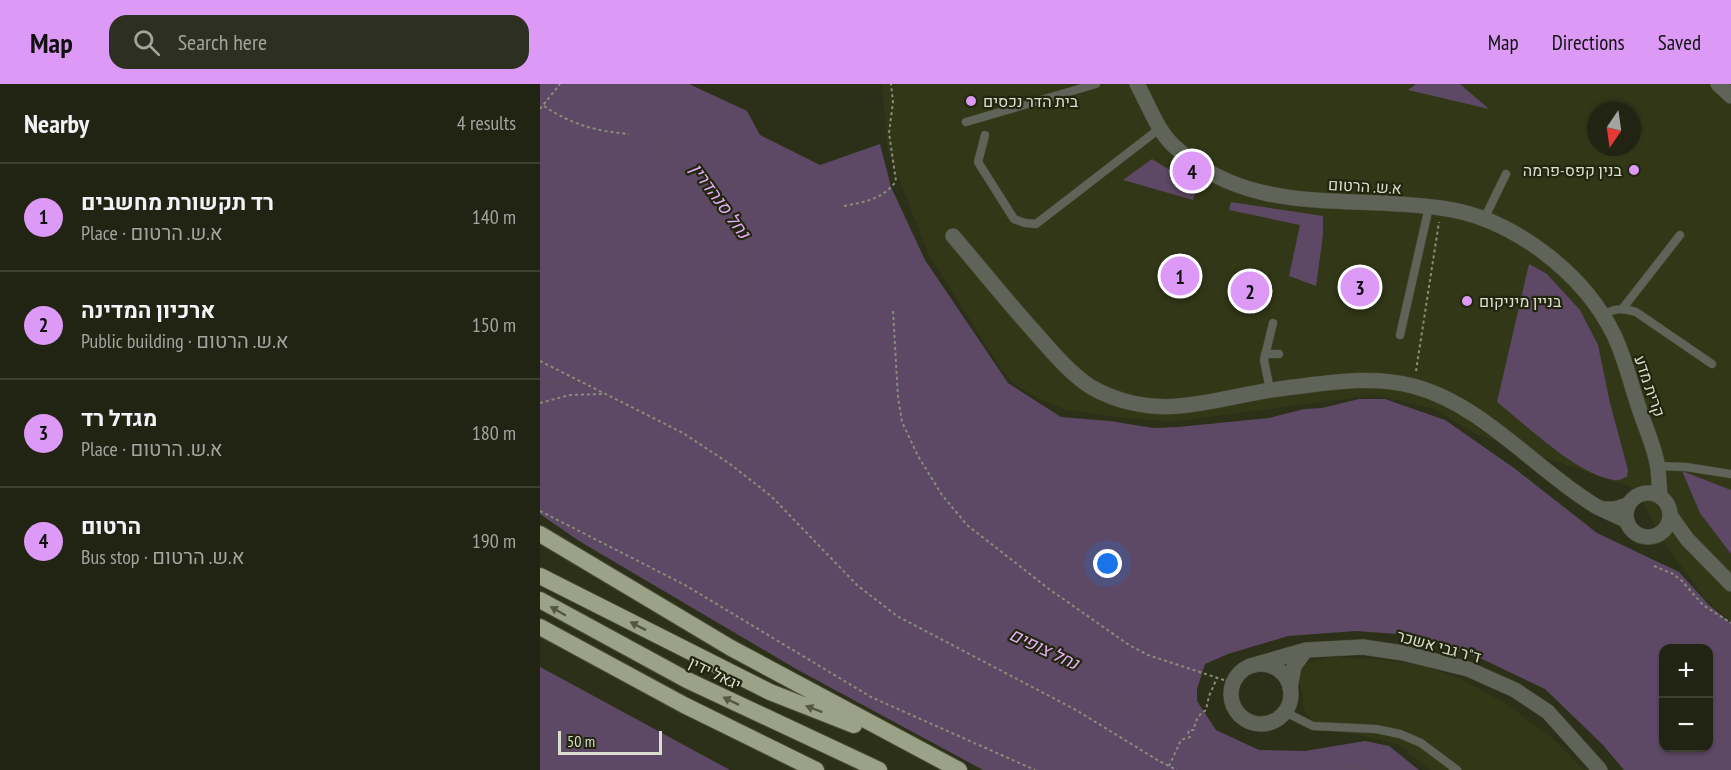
<!DOCTYPE html>
<html lang="en">
<head>
<meta charset="utf-8">
<style>
  :root { --surface:#212412; --page:#2d3020; --text:#f1f3f6; --muted:#a2a49f; --line:#3e4132; --accent:#dc99f5 }
  body { margin:0; font-family:"PT Sans Narrow",Heebo,sans-serif; background:var(--page); color:var(--text) }
  .controls { position:absolute; right:18px; bottom:18px; display:grid; overflow:hidden; border-radius:12px; box-shadow:0 2px 4px #0004 }
  .controls button { width:54px; height:54px; display:grid; place-items:center; padding:0; border:0; border-bottom:2px solid var(--line); background:var(--surface); color:var(--text); font:30px sans-serif }
  .compass { position:absolute; left:1047px; top:18px; width:54px; height:54px; border-radius:50%; background:var(--surface); box-shadow:0 2px 4px #0004; rotate:193deg }
  .scale { position:absolute; left:18px; bottom:15px; width:104px; box-sizing:border-box; padding-left:6px; border:3px solid #dadecf; border-top:0; font-size:16px; line-height:21px; white-space:nowrap; color:#dadecf; -webkit-text-stroke:4px #22260f; paint-order:stroke }
  .you { position:absolute; left:568px; top:480px; width:21px; height:21px; margin:-15px; border:4px solid #fff; border-radius:50%; background:#1a73e8; box-shadow:0 0 0 9px #1a73e833 }
  .badge { display:grid; place-items:center; width:39px; height:39px; border-radius:50%; background:var(--accent); color:#111; font-size:20px; font-weight:700 }
  .pin { position:absolute; translate:-50% -50%; border:3px solid #fff; box-shadow:0 2px 6px #0006 }
  .list { margin:0; padding:0; list-style:none }
  h2 { display:flex; justify-content:space-between; align-items:center; height:78px; margin:0; padding:0 24px; font-size:26px }
  h2 small { font-size:20px; font-weight:400; color:var(--muted) }
  .list li { display:grid; grid-template-columns:39px 1fr auto; gap:18px; align-items:center; box-sizing:border-box; height:108px; padding:0 24px; border-top:2px solid var(--line) }
  .list b { display:block; font-size:22px; white-space:nowrap }
  .list p { margin:0; font-size:20px; white-space:nowrap; color:var(--muted) }
  .list em { font-size:20px; font-style:normal; color:var(--muted) }
  .icon { flex:none; width:33px; height:33px; fill:none; stroke:currentColor; stroke-width:2; stroke-linecap:round; stroke-linejoin:round }
  .map { position:relative; flex:none; width:1191px; height:686px; overflow:hidden }
  header { display:flex; align-items:center; gap:36px; box-sizing:border-box; height:84px; padding:0 30px; background:var(--accent); color:#111 }
  header strong { font-size:28px }
  nav { display:flex; gap:33px; margin-inline-start:auto; font-size:21px }
  .search { width:420px; height:54px; background:var(--page); display:flex; align-items:center; gap:15px; box-sizing:border-box; padding:0 21px; border-radius:18px; color:var(--muted); font-size:22px }
  main { display:flex }
  aside { flex:1; background:var(--surface) }
  .map>svg:first-child { display:block }
  .built { fill:#323718; fill-rule:evenodd }
  .green { fill:#5d4965; fill-rule:evenodd }
  .lines { fill:none; stroke-linecap:round; stroke-linejoin:round }
  .stream { stroke:#5e4962; stroke-width:4.5 }
  .service-casing { stroke:#484c35; stroke-width:9 }
  .minor-casing { stroke:#484c35; stroke-width:16 }
  .tertiary-casing { stroke:#484c35; stroke-width:16 }
  .trunk-casing { stroke:#484c35; stroke-width:18 }
  .path { stroke:#898d7a; stroke-width:2; stroke-dasharray:3 3; stroke-linecap:butt }
  .service { stroke:#606358; stroke-width:8 }
  .minor { stroke:#606358; stroke-width:15 }
  .tertiary { stroke:#606358; stroke-width:15 }
  .trunk { stroke:#9ca288; stroke-width:16 }
  .oneway { fill:#53583f }
  .poi-dot { fill:#dc99f5; stroke:#22260f; stroke-width:2 }
  .labels { text-anchor:middle; stroke-width:4.5; stroke-linejoin:round; paint-order:stroke }
  .poi-label { font-size:16px; fill:#dadecf; stroke:#22260f; text-anchor:start }
  .street-label { font-size:16px; fill:#dadecf; stroke:#22260f }
  .water-label { font-size:18px; font-style:italic; fill:#e3aef7; stroke:#22260f }
</style>
</head>
<body>
<header>
<strong>Map</strong>
<div class="search"><svg class="icon" aria-label="search" viewBox="0 0 24 24"><circle cx="10" cy="10" r="6"/><path d="M15 15l6 6"/></svg>Search here</div>
<nav><a>Map</a><a>Directions</a><a>Saved</a></nav>
</header>
<main>
<aside>
<h2>Nearby<small>4 results</small></h2>
<ul class="list">
<li><span class="badge">1</span><div><b>רד תקשורת מחשבים</b><p>Place · א.ש. הרטום</p></div><em>140 m</em></li>
<li><span class="badge">2</span><div><b>ארכיון המדינה</b><p>Public building · א.ש. הרטום</p></div><em>150 m</em></li>
<li><span class="badge">3</span><div><b>מגדל רד</b><p>Place · א.ש. הרטום</p></div><em>180 m</em></li>
<li><span class="badge">4</span><div><b>הרטום</b><p>Bus stop · א.ש. הרטום</p></div><em>190 m</em></li>
</ul>
</aside>
<div class="map">
<svg width="1191" height="686" viewBox="0 0 1191 686">
  <rect width="100%" height="100%" fill="#2c3018"/>
  <path class="built" d="M342,0H1191V538L1164,514L1122,455L1096,405L936,350L894,325L835,311L633,338L577,333L527,326L499,315L474,300L461,285L389,171L348,68ZM1056,27H1092V63H1056Z
    M791,573L835,575L883,581L923,596L968,621L1012,654L1044,686H890L858,660L820,651L783,646L765,628L757,582Z"/>
  <path class="green" d="M0,0H149L207,27L220,51L280,81L340,60L351,103L385,176L468,299L521,333L570,337L613,344L638,343L729,334L764,325L782,324L819,315H845L905,336L974,384L1057,449L1139,488L1169,521L1191,539V686H1084L1063,661L1005,605L940,574L871,551L816,547L748,552L688,570L665,580L657,605V617L676,646L719,666L765,667L825,657L849,662L879,686H443L258,586L39,457L0,430ZM1124,564H1168V664H1124Z
    M876,0H920L949,25L868,6Z
    M612,75L657,103L653,116L583,96Z
    M691,118L783,132V151L776,202L749,192L760,141L689,126Z
    M989,180L1007,190L1040,226L1058,261L1070,319L1088,386L1087,393C1083,394 1079,397 1074,396C1037,391 986,341 957,318Z
    M1142,387L1191,406V470L1160,429Z
    M0,583L15,591L190,686H0Z"/>
  <g class="lines">
    <path class="stream" d="M117,54L199,161L205,215L190,266L188,294L191,322L185,344
      M0,300L32,298L47,301L73,294L88,297L122,308
      M147,320L166,329L194,351
      M217,375L274,418L294,440L326,486L362,514L417,536L476,570L565,608L644,656L678,671L712,679H758L800,681L827,686"/>
    <g class="service-casing">
      <path id="service" d="M426,38L556,0
        M445,51L438,78L474,135L485,139L496,140L619,45
        M944,135L966,90
        M1083,224L1140,151
        M1063,231C1075,224 1082,224 1096,228L1172,280
        M860,251L889,123
        M725,270H739
        M730,306L724,276L733,239
        M1118,382L1146,383L1191,390
        M745,628L773,642L836,645L860,650L881,659L917,686"/>
    </g>
    <g class="minor-casing">
      <path id="minor" d="M1178,0L1191,12
        M413,152C442,186 469,220 499,253C515,271 531,290 551,303C577,318 609,325 639,322C675,319 710,308 746,304C789,299 831,291 873,302C942,320 995,385 1054,421C1064,427 1076,431 1087,437
        M1064,425H1075L1088,421
        M691 610a30 30 0 1 1 60 0a30 30 0 1 1-60 0Z
        M714,581L766,566L823,563L863,569L928,585L975,606L1008,628L1060,686
        M750,604L754,582L766,566"/>
    </g>
    <g class="tertiary-casing">
      <path id="tertiary" d="M597,0C609,21 616,45 634,62C710,134 808,110 901,124C971,133 1043,188 1074,251C1085,274 1091,301 1099,324C1105,343 1116,366 1118,385C1119,394 1119,403 1120,412
        M1086 431a22 22 0 1 1 44 0a22 22 0 1 1-44 0Z
        M1130,431L1147,455L1191,500"/>
    </g>
    <g class="trunk-casing">
      <path id="trunk" d="M0,450L191,564L419,686
        M0,492L230,608L314,641
        M0,516L147,596L339,686
        M0,543L144,621L276,686"/>
    </g>
    <path class="path" d="M4,22C33,41 55,47 89,50
      M0,25L20,0
      M304,122C324,118 344,115 356,97L349,49L353,18L351,0
      M353,227L358,313L362,338L378,372L402,411L427,441L509,505L589,561L608,571L693,599
      M0,277L143,349L190,380L231,412L317,501L357,532L536,626L619,677L637,686
      M876,287L899,138
      M0,319L30,311L63,310
      M0,427L145,501L331,613L495,686
      M1114,482L1133,490L1142,497L1163,521L1191,539
      M629,682L641,656L650,653L648,650L649,646H654C655,637 658,631 666,626L669,612L677,594"/>
    <use href="#service" class="service"/>
    <use href="#minor" class="minor"/>
    <use href="#tertiary" class="tertiary"/>
    <use href="#trunk" class="trunk"/>
  </g>
  <defs><path id="oneway-solid" d="M-6-.8H1V-3.2L6.5 0L1 3.2V.8H-6Z" transform="scale(1.5)"/></defs>
  <g class="oneway">
    <use href="#oneway-solid" transform="translate(18 527) rotate(-150)"/>
    <use href="#oneway-solid" transform="translate(98 542) rotate(-153)"/>
    <use href="#oneway-solid" transform="translate(191 617) rotate(-154)"/>
    <use href="#oneway-solid" transform="translate(274 625) rotate(-159)"/>
  </g>
  <g class="poi-dot">
    <circle cx="431" cy="17" r="6"/>
    <circle cx="1094" cy="86" r="6"/>
    <circle cx="927" cy="217" r="6"/>
  </g>
  <g class="labels">
    <g class="poi-label">
      <text x="443" y="23">בית הדר נכסים</text>
      <text x="1082" y="92" text-anchor="end">בנין קפס-פרמה</text>
      <text x="939" y="223">בניין מיניקום</text>
    </g>
    <g class="street-label">
      <text transform="translate(825 102) rotate(3)" y="6">א.ש. הרטום</text>
      <text transform="translate(1110 302) rotate(71)" y="6">קרית מדע</text>
      <text transform="translate(899 562) rotate(15)" y="6">ד"ר גבי אשכר</text>
      <text transform="translate(175 589) rotate(26)" y="6">יגאל ידין</text>
    </g>
    <g class="water-label">
      <text transform="translate(180 117) rotate(54)" y="6">נחל סנהדרין</text>
      <text transform="translate(504 565) rotate(25)" y="6">נחל צופים</text>
    </g>
  </g>
</svg>
<div class="controls">
<button>+</button>
<button>−</button>
</div>
<svg class="compass" viewBox="-18 -18 36 36"><path d="M0-13l5 13h-10z" fill="#e53935"/><path d="M0 13l5-13h-10z" fill="#a2a49f"/></svg>
<div class="scale">50 m</div>
<div class="you"></div>
<div class="pin badge" style="left:640px;top:192px">1</div>
<div class="pin badge" style="left:710px;top:207px">2</div>
<div class="pin badge" style="left:820px;top:203px">3</div>
<div class="pin badge" style="left:652px;top:87px">4</div>
</div>
</main>
</body>
</html>
